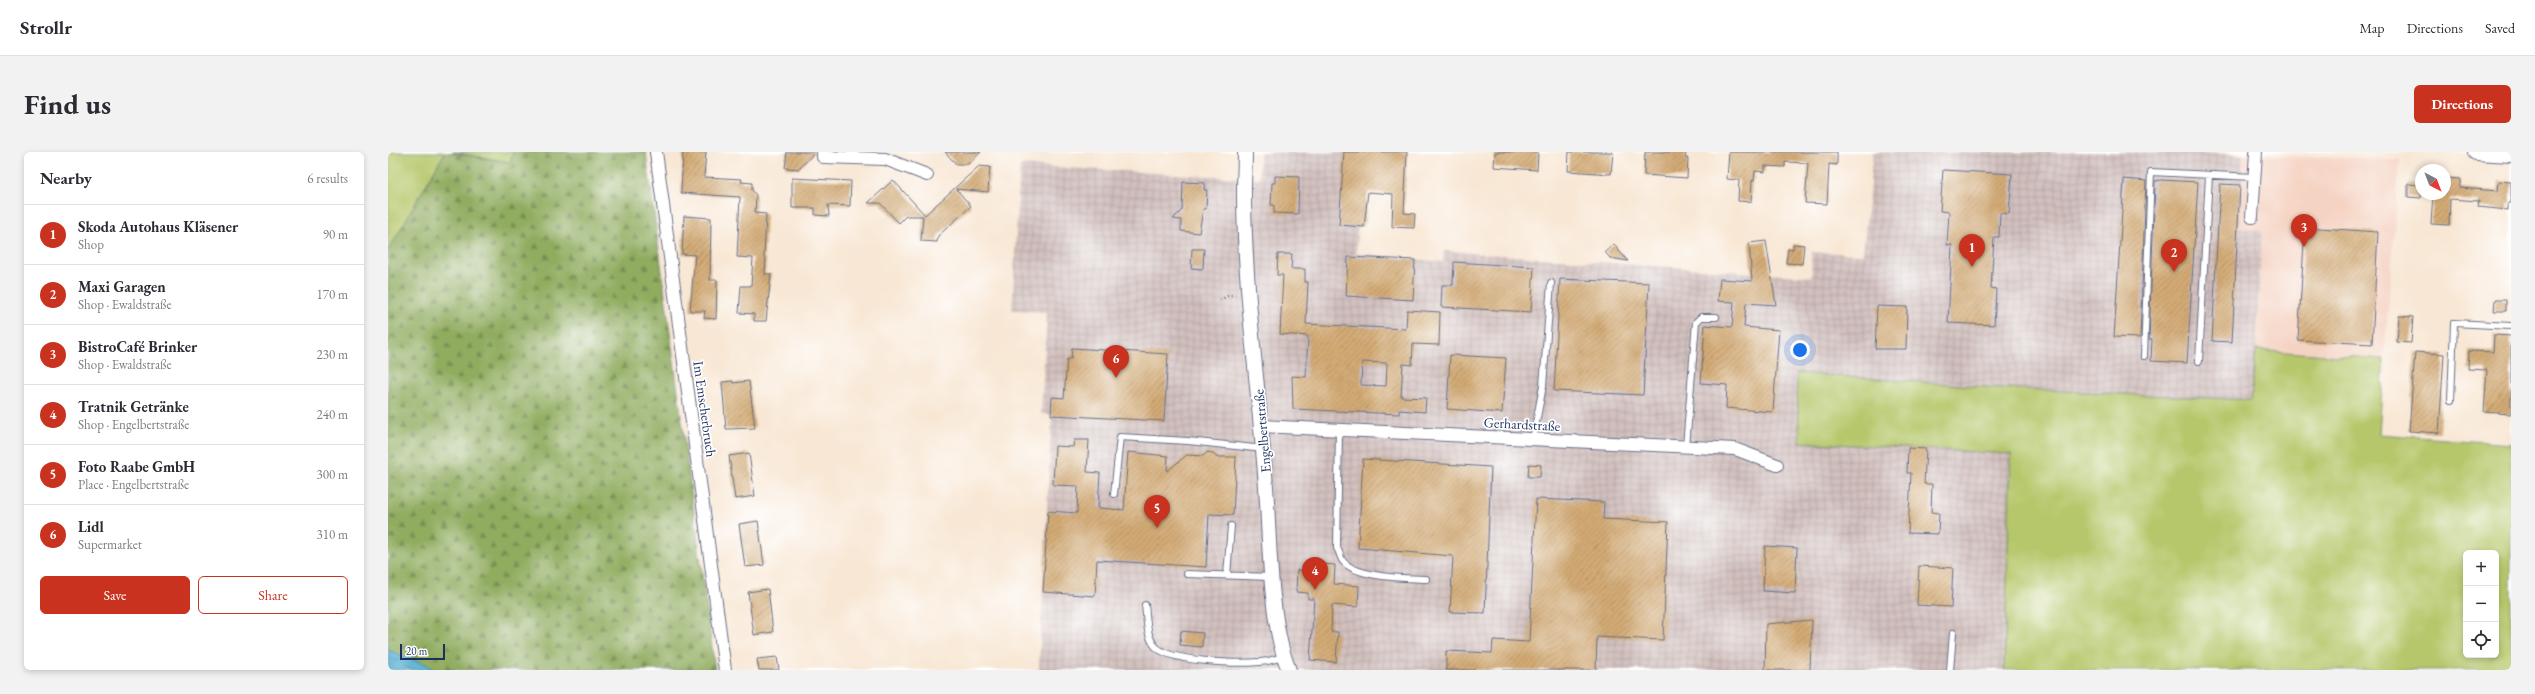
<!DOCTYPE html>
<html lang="en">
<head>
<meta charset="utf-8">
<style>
  :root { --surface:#fff; --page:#f2f2f3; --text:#2b2b33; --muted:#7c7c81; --line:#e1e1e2; --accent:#c8321e }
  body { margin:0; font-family:"EB Garamond",serif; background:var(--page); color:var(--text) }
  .controls { position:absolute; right:12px; bottom:12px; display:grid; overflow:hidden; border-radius:6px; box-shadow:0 2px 6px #0003 }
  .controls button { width:36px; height:36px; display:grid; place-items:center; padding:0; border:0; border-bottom:1px solid var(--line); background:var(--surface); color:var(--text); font:20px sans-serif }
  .compass { position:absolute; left:2027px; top:12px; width:36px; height:36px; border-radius:50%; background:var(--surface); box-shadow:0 2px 6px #0003; rotate:138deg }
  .scale { position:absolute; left:12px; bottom:10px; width:45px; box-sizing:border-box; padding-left:4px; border:2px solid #1b2f5e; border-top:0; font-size:11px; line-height:14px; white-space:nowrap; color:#1b2f5e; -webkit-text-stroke:3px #fff; paint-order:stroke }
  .you { position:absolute; left:1412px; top:198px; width:14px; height:14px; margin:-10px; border:3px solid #fff; border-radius:50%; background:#1a73e8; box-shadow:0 0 0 6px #1a73e833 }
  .badge { display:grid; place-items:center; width:26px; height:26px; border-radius:50%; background:var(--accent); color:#fff; font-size:13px; font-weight:700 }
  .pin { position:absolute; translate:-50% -33px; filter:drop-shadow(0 1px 2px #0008) }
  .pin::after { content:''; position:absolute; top:21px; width:14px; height:12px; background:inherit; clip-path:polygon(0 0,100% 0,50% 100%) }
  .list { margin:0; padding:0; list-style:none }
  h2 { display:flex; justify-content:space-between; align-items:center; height:52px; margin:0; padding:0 16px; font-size:17px }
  h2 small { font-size:13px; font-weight:400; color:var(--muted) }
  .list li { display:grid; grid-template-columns:26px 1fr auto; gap:12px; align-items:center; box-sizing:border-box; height:60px; padding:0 16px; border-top:1px solid var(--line) }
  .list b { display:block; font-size:15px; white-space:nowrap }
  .list p { margin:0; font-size:13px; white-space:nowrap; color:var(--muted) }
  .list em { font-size:13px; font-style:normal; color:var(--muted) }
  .actions { display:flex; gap:8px; padding:12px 16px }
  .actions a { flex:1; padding:9px 0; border:1px solid var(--accent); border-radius:6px; text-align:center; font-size:14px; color:var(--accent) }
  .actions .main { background:var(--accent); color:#fff }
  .icon { flex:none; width:22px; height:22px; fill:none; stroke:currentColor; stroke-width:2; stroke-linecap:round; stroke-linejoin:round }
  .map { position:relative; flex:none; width:2123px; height:518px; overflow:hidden; border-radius:6px }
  header { display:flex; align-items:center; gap:24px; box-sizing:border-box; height:56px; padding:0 20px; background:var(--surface); border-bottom:1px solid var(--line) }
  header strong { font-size:19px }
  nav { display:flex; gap:22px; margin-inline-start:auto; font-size:14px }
  .intro { display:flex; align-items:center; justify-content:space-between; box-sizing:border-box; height:96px; padding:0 24px }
  h1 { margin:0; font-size:28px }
  .button { padding:10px 18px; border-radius:6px; background:var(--accent); color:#fff; font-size:14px; font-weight:700 }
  main { display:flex; gap:24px; padding:0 24px }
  aside { flex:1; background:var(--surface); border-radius:6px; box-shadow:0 2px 6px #0003 }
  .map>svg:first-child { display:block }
  .built { fill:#f5d3c2 }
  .industrial { fill:url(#industrial-grid); fill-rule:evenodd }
  .green { fill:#b5c76b; stroke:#687b64; fill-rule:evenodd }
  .forest { fill:url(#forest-firs); stroke:#566e5e }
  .water { fill:url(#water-ripples); stroke:#386e98 }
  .building { fill:url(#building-hatch); fill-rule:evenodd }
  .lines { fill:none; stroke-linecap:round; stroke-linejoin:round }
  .service-casing { stroke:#686f87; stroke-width:8 }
  .minor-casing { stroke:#686f87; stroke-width:14 }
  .tertiary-casing { stroke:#686f87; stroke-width:16 }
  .secondary-casing { stroke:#686f87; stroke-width:18 }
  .path { stroke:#686f87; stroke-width:2.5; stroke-dasharray:1 3; stroke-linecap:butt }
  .service { stroke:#fff; stroke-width:6 }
  .minor { stroke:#fff; stroke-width:12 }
  .tertiary { stroke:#fff; stroke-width:14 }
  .secondary { stroke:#fff; stroke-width:16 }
  .labels { text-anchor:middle; stroke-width:3.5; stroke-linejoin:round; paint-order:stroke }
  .street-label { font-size:14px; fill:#1b2f5e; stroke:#fff }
</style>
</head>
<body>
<header>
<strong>Strollr</strong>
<nav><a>Map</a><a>Directions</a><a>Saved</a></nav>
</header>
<div class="intro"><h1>Find us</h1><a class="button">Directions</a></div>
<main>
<aside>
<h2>Nearby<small>6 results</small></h2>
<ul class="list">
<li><span class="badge">1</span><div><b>Skoda Autohaus Kläsener</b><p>Shop</p></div><em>90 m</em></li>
<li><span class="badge">2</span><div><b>Maxi Garagen</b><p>Shop · Ewaldstraße</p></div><em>170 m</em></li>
<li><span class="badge">3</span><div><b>BistroCafé Brinker</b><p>Shop · Ewaldstraße</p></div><em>230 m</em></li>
<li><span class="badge">4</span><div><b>Tratnik Getränke</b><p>Shop · Engelbertstraße</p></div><em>240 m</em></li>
<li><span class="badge">5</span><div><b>Foto Raabe GmbH</b><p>Place · Engelbertstraße</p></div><em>300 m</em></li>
<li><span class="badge">6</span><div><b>Lidl</b><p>Supermarket</p></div><em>310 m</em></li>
</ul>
<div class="actions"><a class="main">Save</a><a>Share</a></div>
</aside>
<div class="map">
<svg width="2123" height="518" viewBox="0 0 2123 518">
  <defs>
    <pattern id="industrial-grid" width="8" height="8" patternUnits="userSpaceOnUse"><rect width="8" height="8" fill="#d1c0bd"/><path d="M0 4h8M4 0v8" fill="none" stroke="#b3a5a5"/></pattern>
    <pattern id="forest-firs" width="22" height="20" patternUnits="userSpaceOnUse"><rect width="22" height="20" fill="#90ac5f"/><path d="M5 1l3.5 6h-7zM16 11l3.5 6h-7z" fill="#758c52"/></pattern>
    <pattern id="water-ripples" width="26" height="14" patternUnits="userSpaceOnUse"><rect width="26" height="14" fill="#54aed1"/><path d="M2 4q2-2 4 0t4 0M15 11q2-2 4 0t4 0" fill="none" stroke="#458ead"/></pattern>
    <pattern id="building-hatch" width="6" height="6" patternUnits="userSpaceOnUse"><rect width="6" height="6" fill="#d3aa74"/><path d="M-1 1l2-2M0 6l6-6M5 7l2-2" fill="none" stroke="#aa8b62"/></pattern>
  </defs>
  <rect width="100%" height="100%" fill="#fff"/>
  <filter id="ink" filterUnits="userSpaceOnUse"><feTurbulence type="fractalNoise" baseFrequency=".025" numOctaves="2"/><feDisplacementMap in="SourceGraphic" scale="8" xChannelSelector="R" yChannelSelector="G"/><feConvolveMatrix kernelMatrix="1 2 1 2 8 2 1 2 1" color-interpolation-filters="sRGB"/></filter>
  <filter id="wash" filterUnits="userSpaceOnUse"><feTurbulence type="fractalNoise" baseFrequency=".012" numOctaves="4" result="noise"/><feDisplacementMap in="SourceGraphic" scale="16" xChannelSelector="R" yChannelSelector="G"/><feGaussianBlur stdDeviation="0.9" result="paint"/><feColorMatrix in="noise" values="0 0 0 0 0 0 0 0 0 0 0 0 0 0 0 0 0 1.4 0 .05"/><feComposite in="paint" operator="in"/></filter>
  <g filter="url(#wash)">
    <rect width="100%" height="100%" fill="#f8e7d4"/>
    <path class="built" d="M1855,3L2012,7L1996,207L1868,198L1874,78L1851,76Z"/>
    <path class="industrial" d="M872,0H974L968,101L1055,110L1056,99L1424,125L1423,100L1475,102L1485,0H1798L1855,3L1851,76L1874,78L1868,198L1996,207L1991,282L2123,292V515L2110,518H651L664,263L653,262L659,160L624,158L632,13L871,27ZM2078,401H2108V503H2078Z"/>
    <path class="green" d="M0,0H57L0,99Z
      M64,0H125L122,10Z
      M1868,198L1996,207L1991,282L2123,292V515L2103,518H1616L1623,302L1412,290L1408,221L1612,236L1863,248ZM2078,401H2108V503H2078Z"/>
    <path class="forest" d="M57,0L122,10L125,0H258L327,518H45L42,514L0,498V99Z"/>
    <path class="water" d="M0,498L42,514L45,518H0Z"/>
    <g id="blocks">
      <path class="building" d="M295,0H318L316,25L354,27L353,30L364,31V38L368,43L367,61L378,62L376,106L378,107L377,122H383L378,169H366V162L351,161L353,134H363L365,106L349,105L352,45L293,41Z
        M399,0H427L411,17L397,16Z
        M557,0H593L580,12H568Z
        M956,0H1019L1016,61L1027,62L1026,76L1004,75L1005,42L980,40L976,75L951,73Z
        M1107,0H1150L1149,18L1106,15Z
        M1181,0H1225L1223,22L1180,19Z
        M1257,0H1298L1297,6H1300L1299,26L1256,23Z
        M1341,0H1449V13L1441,12L1439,52L1417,51L1420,11L1397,10V15L1377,14V20L1367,19L1366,29L1364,28L1363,50L1350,49L1351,28L1339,27Z
        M591,14L602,15L600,40L568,37L583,54L550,84L549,90L533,89L535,64H518L511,71L492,51H480L505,28L537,63Z
        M1555,18L1624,22L1621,62L1612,61L1611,85H1606L1603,136L1608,137L1606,173L1560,171L1564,93H1559L1561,60L1552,59Z
        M887,24L911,25L910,62L886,61V53H883L884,31H887Z
        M404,26L463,29L462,54L440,53L441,64L427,63V56H404Z
        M2057,26L2072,27V36L2110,39L2111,29L2123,30V51H2120V58L2090,55L2091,49L2062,47L2061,73L2043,72L2045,42H2057Z
        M1736,27L1758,29L1752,186L1726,185Z
        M1773,28L1810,30L1799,211L1763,209L1764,187H1761L1767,29Z
        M795,30L817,31L816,38H819L818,57H815L811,81L793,79V68L785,67L794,58Z
        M1832,32L1852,33L1844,190L1824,189Z
        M2020,32L2033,33V46L2020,45Z
        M296,64L323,66L322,128H329L328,167L316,166L317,159H302L307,103L294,102Z
        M1917,75L1990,80L1984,192L1910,188Z
        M1378,89L1388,153L1358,151L1356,175L1391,178L1385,260L1338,256L1339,233L1313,231L1317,173L1344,175L1346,150L1330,149L1332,127L1364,129L1361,91Z
        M1226,92L1230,98L1240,109L1222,106L1217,100Z
        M1405,92L1416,93L1414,112L1398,111L1400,97H1405Z
        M804,97H816L815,117L803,116Z
        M890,102H904L903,117H917V130H920L918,172L1018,177L1019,158L1052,160L1051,193L1025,192L1024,213L1015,212L1013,245L1038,246L1037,260L1011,258V262L905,257L904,224L918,225L920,184L892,182L895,123H889ZM974,210L999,211L998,234L973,233Z
        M960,105L1027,108L1025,148L958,144Z
        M1066,110L1146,115L1143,160L1053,155L1054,133H1065Z
        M1172,127L1261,131L1255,243L1166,239Z
        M2107,148H2118V159H2106Z
        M1489,154L1519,155L1518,197H1487Z
        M2011,164L2025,165L2023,191L2009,190Z
        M2106,183L2123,184V262L2096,260L2099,218L2080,217L2081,199L2105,200Z
        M684,196L780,202L776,269L663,263L664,245L676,246L679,207H683Z
        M2027,200L2056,202L2051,281L2021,279Z
        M1062,203L1118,206L1114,261L1059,257Z
        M345,229V231L361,229L367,276L338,277L334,230Z
        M686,288H701L699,320L712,321L710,356L736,358L740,300L780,304L779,319L799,303L815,304L819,300L825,301L828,305H848L845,363L821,362L818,415L709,408L707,444L655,440L660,359L689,361L690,334L665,333L667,294L685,295Z
        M1520,296L1538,297L1536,332H1544L1543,360L1551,361L1550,382L1520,381L1523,321H1519Z
        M361,301L367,344L347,347L341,304Z
        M975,307L1103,315L1097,461L1062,460L1065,404L970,396Z
        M1141,312L1153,313L1152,325H1140Z
        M1148,347L1216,350L1215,367L1280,370L1275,488L1209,485L1208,518H1058V499L1104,501L1105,488L1141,490Z
        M370,369L376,413L357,415L351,372Z
        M1377,394L1409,396L1407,441L1375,439Z
        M934,412L947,413L946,432L971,434L970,455L944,453L943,480H950L948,510L922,508L926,447H920V441L908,440L909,418L933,419Z
        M1531,414L1565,416L1563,455L1529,453Z
        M380,437L385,480L366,483L360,440Z
        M1424,468L1422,518H1377L1378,472Z
        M793,479L815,481L814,495L792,493Z
        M389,505L391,518H371L369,507Z"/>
    </g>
  </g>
  <g filter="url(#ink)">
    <use href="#blocks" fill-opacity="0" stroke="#686f87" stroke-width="1"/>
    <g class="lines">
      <g class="service-casing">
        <path id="service" d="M1756,204L1763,20L1866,25
          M1811,209L1821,23
          M2063,248L2066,171L2123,174
          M951,278L949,396C951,399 952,404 954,408C967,426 1017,426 1038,427
          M1145,287L1155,234L1163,131
          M1298,295L1308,170L1313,165H1328
          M726,342L732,285L800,289L876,297
          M799,422L883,425
          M839,423L843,374
          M757,453C759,466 758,484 767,494C780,510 851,512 871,510C879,510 887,507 895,505
          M1562,518L1565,481"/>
      </g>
      <g class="minor-casing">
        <path id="minor" d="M268,0L337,518
          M435,0V5L497,7L539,23
          M1864,65L1868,0
          M874,274L1347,297L1389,313"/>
      </g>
      <g class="tertiary-casing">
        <path id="tertiary" d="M857,0C857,13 856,26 856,39C856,138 871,237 878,335C882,388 881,471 901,518"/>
      </g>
      <g class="secondary-casing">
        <path id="secondary" d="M2088,0L2123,2"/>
      </g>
      <path class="path" d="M832,148L841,143H847"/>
      <use href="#service" class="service"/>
      <use href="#minor" class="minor"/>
      <use href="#tertiary" class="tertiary"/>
      <use href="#secondary" class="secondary"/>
    </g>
  </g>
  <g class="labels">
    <g class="street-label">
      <text transform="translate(317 257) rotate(82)" y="5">Im Emscherbruch</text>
      <text transform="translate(1134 272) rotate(3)" y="5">Gerhardstraße</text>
      <text transform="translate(874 279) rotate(-95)" y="5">Engelbertstraße</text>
    </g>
  </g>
</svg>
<div class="controls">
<button>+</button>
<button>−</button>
<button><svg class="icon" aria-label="locate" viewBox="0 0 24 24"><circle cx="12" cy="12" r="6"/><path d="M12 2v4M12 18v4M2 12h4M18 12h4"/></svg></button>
</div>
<svg class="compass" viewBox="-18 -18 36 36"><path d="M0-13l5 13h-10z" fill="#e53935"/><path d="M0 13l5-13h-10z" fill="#7c7c81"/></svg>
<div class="scale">20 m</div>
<div class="you"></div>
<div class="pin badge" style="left:1584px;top:115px">1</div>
<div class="pin badge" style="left:1786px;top:120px">2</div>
<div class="pin badge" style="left:1916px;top:95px">3</div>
<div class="pin badge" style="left:927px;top:438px">4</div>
<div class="pin badge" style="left:769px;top:376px">5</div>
<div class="pin badge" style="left:728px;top:226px">6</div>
</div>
</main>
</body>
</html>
